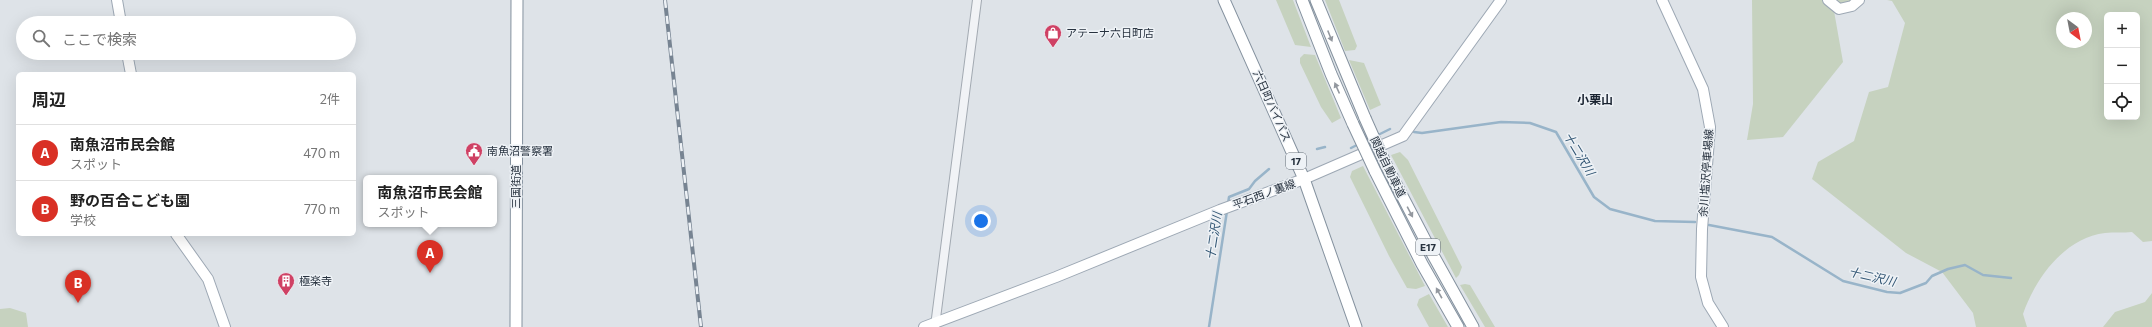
<!DOCTYPE html>
<html lang="ja">
<head>
<meta charset="utf-8">
<style>
  :root { --surface:#fff; --page:#f6f6f6; --text:#222; --muted:#767676; --line:#e0e0e0; --accent:#d93025 }
  body { margin:0; font-family:Commissioner,"Noto Sans JP",sans-serif; background:var(--page); color:var(--text) }
  .controls { position:absolute; right:12px; top:12px; display:grid; overflow:hidden; border-radius:6px; box-shadow:0 4px 16px #0002 }
  .controls button { width:36px; height:36px; display:grid; place-items:center; padding:0; border:0; border-bottom:1px solid var(--line); background:var(--surface); color:var(--text); font:20px sans-serif }
  .compass { position:absolute; left:2056px; top:12px; width:36px; height:36px; border-radius:50%; background:var(--surface); box-shadow:0 4px 16px #0002; rotate:148deg }
  .you { position:absolute; left:981px; top:221px; width:14px; height:14px; margin:-10px; border:3px solid #fff; border-radius:50%; background:#1a73e8; box-shadow:0 0 0 6px #1a73e833 }
  .badge { display:grid; place-items:center; width:26px; height:26px; border-radius:50%; background:var(--accent); color:#fff; font-size:13px; font-weight:700 }
  .pin { position:absolute; translate:-50% -33px; filter:drop-shadow(0 1px 2px #0008) }
  .pin::after { content:''; position:absolute; top:21px; width:14px; height:12px; background:inherit; clip-path:polygon(0 0,100% 0,50% 100%) }
  .popup { position:absolute; left:363px; top:175px; width:134px; height:52px; box-sizing:border-box; display:grid; place-content:center; border-radius:6px; background:var(--surface); filter:drop-shadow(0 1px 3px #0005); font-size:13px; white-space:nowrap; color:var(--muted) }
  .popup b { font-size:15px; color:var(--text) }
  .popup::after { content:''; position:absolute; left:50%; top:100%; margin-left:-8px; border:8px solid transparent; border-top-color:var(--surface) }
  .list { margin:0; padding:0; list-style:none }
  h2 { display:flex; justify-content:space-between; align-items:center; height:52px; margin:0; padding:0 16px; font-size:17px }
  h2 small { font-size:13px; font-weight:400; color:var(--muted) }
  .list li { display:grid; grid-template-columns:26px 1fr auto; gap:12px; align-items:center; box-sizing:border-box; height:56px; padding:0 16px; border-top:1px solid var(--line) }
  .list b { display:block; font-size:15px; white-space:nowrap }
  .list p { margin:0; font-size:13px; white-space:nowrap; color:var(--muted) }
  .list em { font-size:13px; font-style:normal; color:var(--muted) }
  .icon { flex:none; width:22px; height:22px; fill:none; stroke:currentColor; stroke-width:2; stroke-linecap:round; stroke-linejoin:round }
  .map { position:relative; flex:none; width:2152px; height:327px; overflow:hidden }
  .search { position:absolute; background:var(--surface); box-shadow:0 4px 16px #0002; left:16px; top:16px; width:340px; height:44px; display:flex; align-items:center; gap:10px; box-sizing:border-box; padding:0 14px; border-radius:22px; color:var(--muted); font-size:15px }
  .panel { position:absolute; background:var(--surface); box-shadow:0 4px 16px #0002; left:16px; top:72px; width:340px; height:164px; border-radius:6px }
  .map>svg:first-child { display:block }
  .green { fill:#c6d2bf; fill-rule:evenodd }
  .lines { fill:none; stroke-linecap:round; stroke-linejoin:round }
  .stream { stroke:#98b4c9; stroke-width:2.5 }
  .minor-casing { stroke:#a3aab2; stroke-width:10 }
  .major-casing { stroke:#9da8b4; stroke-width:12 }
  .highway-casing { stroke:#85929f; stroke-width:13 }
  .minor { stroke:#f1f3f6; stroke-width:8 }
  .major { stroke:#fff; stroke-width:10 }
  .highway { stroke:#fff; stroke-width:11 }
  .rail-casing { stroke:#778492; stroke-width:4 }
  .rail { stroke:#eef2f6; stroke-width:2.5; stroke-dasharray:8; stroke-linecap:butt }
  .highway-bridge-casing { stroke:#85929f; stroke-width:13; stroke-linecap:butt }
  .highway-bridge { stroke:#fff; stroke-width:11 }
  .oneway { fill:#93989f }
  .labels { text-anchor:middle; stroke-width:3; stroke-linejoin:round; paint-order:stroke }
  .shield { fill:#eef2f6; stroke:#636c76; stroke-width:1 }
  .shield-label { font-size:10px; font-weight:bold; fill:#27323f }
  .poi-label { font-size:11px; fill:#27323f; stroke:#eef2f6; text-anchor:start }
  .street-label { font-size:11px; fill:#27323f; stroke:#eef2f6 }
  .neighbourhood-label { font-size:12px; font-weight:bold; fill:#192330; stroke:#eef2f6 }
  .water-label { font-size:12px; font-style:italic; fill:#315573; stroke:#eef2f6 }
</style>
</head>
<body>
<div class="map">
<svg width="2152" height="327" viewBox="0 0 2152 327">
  <rect width="100%" height="100%" fill="#dee3e8"/>
  <path class="green" d="M1276,0H1293L1311,47L1295,45Z
    M1325,0H1339L1357,46L1355,50L1345,51Z
    M1752,0H1862L1834,11L1843,62L1783,137L1747,140L1753,104Z
    M1887,0H2152V241L2143,242L2132,232C2123,233 2114,232 2105,233C2064,238 2035,279 2023,314L2027,327H1976L1973,313L1942,272L1906,253L1812,179L1818,162L1854,141L1869,92L1888,87L1905,23L1892,1ZM2107,15H2137V117H2107ZM2062,18H2086V42H2062Z
    M1304,54L1315,55L1341,118L1332,123L1321,107L1300,63V58Z
    M1349,60L1364,63L1381,105L1370,110Z
    M1400,152L1408,160L1462,267L1459,275L1456,278L1391,155Z
    M1363,166L1425,286L1416,289L1407,288L1389,256L1350,177L1352,171Z
    M1465,284L1470,285L1495,327H1485L1460,285Z
    M2152,293V327H2103L2115,312L2145,302Z
    M1429,294L1448,327H1429L1417,305L1419,299Z
    M10,308L26,313L28,327H0V309Z"/>
  <g class="lines">
    <path class="stream" d="M1414,132L1422,133L1501,122L1530,123L1556,132L1594,197L1610,209L1655,221L1695,222
      M1376,136L1390,129
      M1351,148L1359,144
      M1317,149L1325,147
      M1228,204L1229,197L1249,189L1255,181L1269,169
      M1709,225L1772,237L1843,281L1887,292L1900,293L1926,283L1932,276L1948,269L1965,265L1983,275L2011,278
      M1209,327L1227,211"/>
    <g class="minor-casing">
      <path id="minor" d="M935,326L977,0"/>
    </g>
    <g class="major-casing">
      <path id="major" d="M117,0L121,23
        M1662,0L1703,89L1710,127L1702,229L1701,277L1708,303L1723,327
        M1828,0L1839,9L1852,6L1859,0
        M127,53L131,74
        M176,234L208,279L225,327
        M924,327L1056,277L1220,210L1304,179L1403,136L1501,0"/>
    </g>
    <g class="highway-casing">
      <path id="highway" d="M1224,0L1304,179L1356,327
        M1302,0L1331,74L1353,124
        M1316,0L1365,118
        M1386,165L1433,255L1473,327
        M1375,171L1422,264L1458,327
        M516,327L517,0"/>
    </g>
    <use href="#minor" class="minor"/>
    <use href="#major" class="major"/>
    <use href="#highway" class="highway"/>
    <g class="rail-casing">
      <path id="rail" d="M665,0L701,327"/>
    </g>
    <use href="#rail" class="rail"/>
    <g class="highway-bridge-casing">
      <path id="highway-bridge" d="M1365,118L1386,165
        M1353,124L1375,171"/>
    </g>
    <use href="#highway-bridge" class="highway-bridge"/>
  </g>
  <defs><path id="oneway-solid" d="M-6-.8H1V-3.2L6.5 0L1 3.2V.8H-6Z"/></defs>
  <g class="oneway">
    <use href="#oneway-solid" transform="translate(1330 36) rotate(68)"/>
    <use href="#oneway-solid" transform="translate(1337 88) rotate(-114)"/>
    <use href="#oneway-solid" transform="translate(1410 212) rotate(62)"/>
    <use href="#oneway-solid" transform="translate(1439 293) rotate(-119)"/>
  </g>
  <defs>
    <g id="shop-pin" transform="scale(0.9)"><path d="M0 17L-7.5 6A9.5 9.5 0 1 1 7.5 6Z" fill="#cf4164" stroke="#eef2f6"/><path d="M-5-2.5h2.3a2.7 3.5 0 0 1 5.4 0H5L5.5 6h-11ZM-1.5-2.5h3a1.5 2.3 0 0 0-3 0Z" fill="#fff"/></g>
    <g id="civic-pin" transform="scale(0.9)"><path d="M0 17L-7.5 6A9.5 9.5 0 1 1 7.5 6Z" fill="#cf4164" stroke="#eef2f6"/><path d="M-.6-6.5H3V-4.5H.6V-3L4-1V1h2V6H-6V1h2V-1L-.6-3ZM-1.2 2.5V6h2.4V2.5Z" fill="#fff"/></g>
    <g id="building-pin" transform="scale(0.9)"><path d="M0 17L-7.5 6A9.5 9.5 0 1 1 7.5 6Z" fill="#cf4164" stroke="#eef2f6"/><path d="M-4-6H4V6H1V3H-1V6H-4ZM-2.5-4.3h1.7v1.8h-1.7ZM.8-4.3h1.7v1.8H.8ZM-2.5-1h1.7V.8h-1.7ZM.8-1h1.7V.8H.8Z" fill="#fff"/></g>
  </defs>
  <g fill-rule="evenodd">
    <use href="#shop-pin" x="1053" y="33"/>
    <use href="#civic-pin" x="474" y="151"/>
    <use href="#building-pin" x="286" y="281"/>
  </g>
  <g class="labels">
    <g class="shield">
      <rect x="1286" y="153" width="20" height="16" rx="3"/>
      <rect x="1416" y="239" width="24" height="16" rx="3"/>
    </g>
    <g class="shield-label">
      <text x="1296" y="165">17</text>
      <text x="1428" y="251">E17</text>
    </g>
    <g class="poi-label">
      <text x="1066" y="37">アテーナ六日町店</text>
      <text x="487" y="155">南魚沼警察署</text>
      <text x="299" y="285">極楽寺</text>
    </g>
    <g class="street-label">
      <text transform="translate(1272 106) rotate(66)" y="4">六日町バイパス</text>
      <text transform="translate(1388 167) rotate(64)" y="4">関越自動車道</text>
      <text transform="translate(1706 173) rotate(-86)" y="4">余川塩沢停車場線</text>
      <text transform="translate(516 187) rotate(-90)" y="4">三国街道</text>
      <text transform="translate(1264 194) rotate(-20)" y="4">平石西ノ裏線</text>
    </g>
    <g class="neighbourhood-label">
      <text x="1595" y="104">小栗山</text>
    </g>
    <g class="water-label">
      <text transform="translate(1579 154) rotate(59)" y="4">十二沢川</text>
      <text transform="translate(1214 236) rotate(-81)" y="4">十二沢川</text>
      <text transform="translate(1872 277) rotate(13)" y="4">十二沢川</text>
    </g>
  </g>
</svg>
<div class="controls">
<button>+</button>
<button>−</button>
<button><svg class="icon" aria-label="locate" viewBox="0 0 24 24"><circle cx="12" cy="12" r="6"/><path d="M12 2v4M12 18v4M2 12h4M18 12h4"/></svg></button>
</div>
<svg class="compass" viewBox="-18 -18 36 36"><path d="M0-13l5 13h-10z" fill="#e53935"/><path d="M0 13l5-13h-10z" fill="#767676"/></svg>
<div class="you"></div>
<div class="pin badge" style="left:430px;top:273px">A</div>
<div class="popup"><b>南魚沼市民会館</b>スポット</div>
<div class="pin badge" style="left:78px;top:303px">B</div>
<div class="search"><svg class="icon" aria-label="search" viewBox="0 0 24 24"><circle cx="10" cy="10" r="6"/><path d="M15 15l6 6"/></svg>ここで検索</div>
<section class="panel">
<h2>周辺<small>2件</small></h2>
<ul class="list">
<li><span class="badge">A</span><div><b>南魚沼市民会館</b><p>スポット</p></div><em>470 m</em></li>
<li><span class="badge">B</span><div><b>野の百合こども園</b><p>学校</p></div><em>770 m</em></li>
</ul>
</section>
</div>
</body>
</html>
